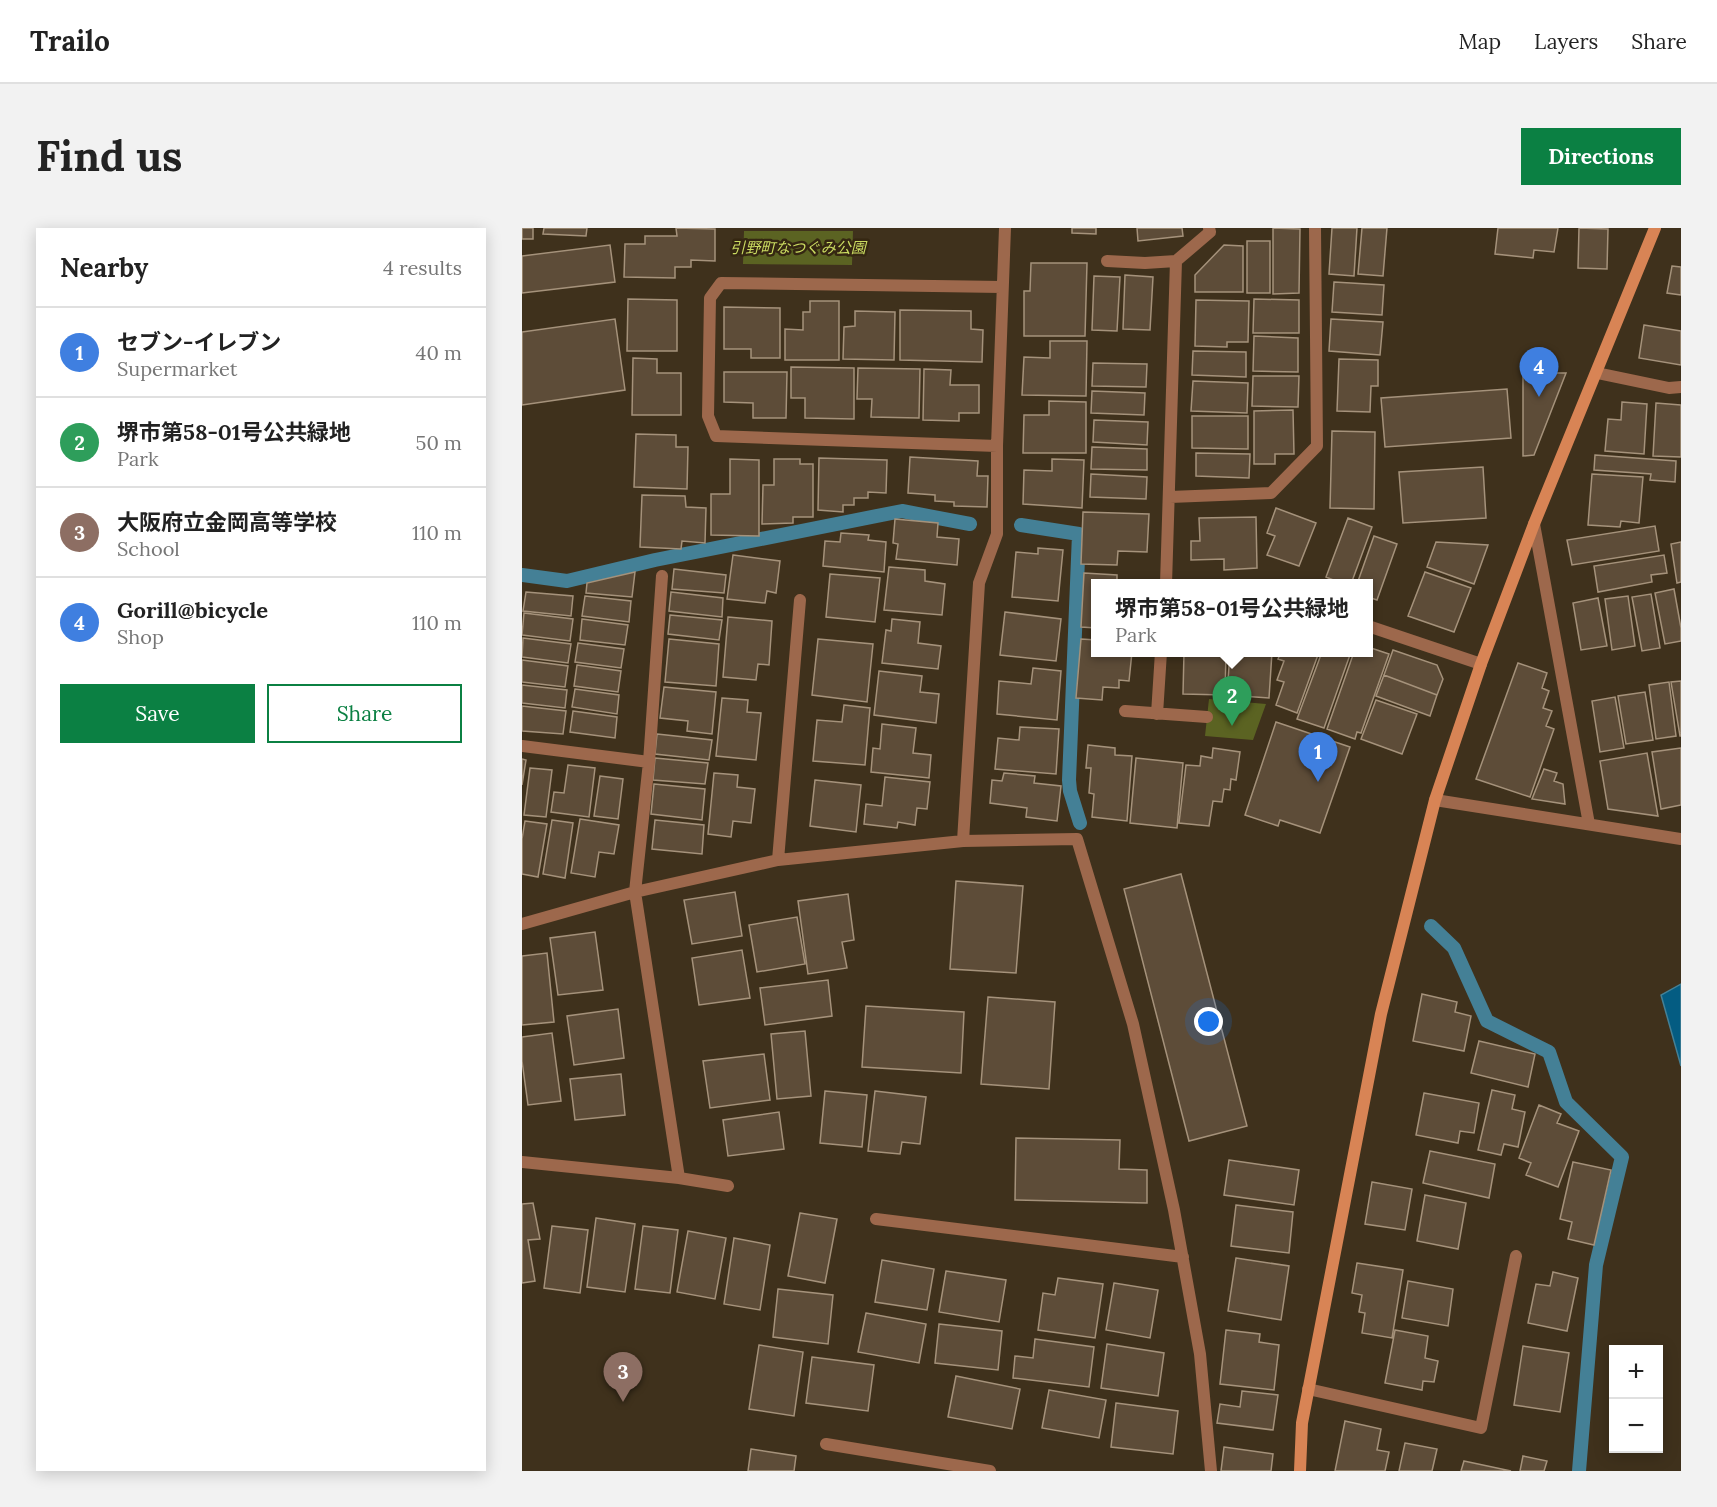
<!DOCTYPE html>
<html lang="en">
<head>
<meta charset="utf-8">
<style>
  :root { --surface:#fff; --page:#f2f2f2; --text:#222; --muted:#767676; --line:#e0e0e0; --accent:#0b8043 }
  body { margin:0; font-family:Lora,"Noto Sans JP",serif; background:var(--page); color:var(--text) }
  .controls { position:absolute; right:18px; bottom:18px; display:grid; overflow:hidden; border-radius:0px; box-shadow:0 3px 15px #0003 }
  .controls button { width:54px; height:54px; display:grid; place-items:center; padding:0; border:0; border-bottom:2px solid var(--line); background:var(--surface); color:var(--text); font:30px sans-serif }
  .you { position:absolute; left:687px; top:794px; width:21px; height:21px; margin:-15px; border:4px solid #fff; border-radius:50%; background:#1a73e8; box-shadow:0 0 0 9px #1a73e833 }
  .badge { display:grid; place-items:center; width:39px; height:39px; border-radius:50%; background:var(--accent); color:#fff; font-size:20px; font-weight:700 }
  .pin { position:absolute; translate:-50% -50px; filter:drop-shadow(0 2px 3px #0008) }
  .pin::after { content:''; position:absolute; top:32px; width:21px; height:18px; background:inherit; clip-path:polygon(0 0,100% 0,50% 100%) }
  .popup { position:absolute; left:569px; top:351px; width:282px; height:78px; box-sizing:border-box; display:grid; place-content:center; border-radius:0px; background:var(--surface); filter:drop-shadow(0 2px 4px #0005); font-size:20px; white-space:nowrap; color:var(--muted) }
  .popup b { font-size:22px; color:var(--text) }
  .popup::after { content:''; position:absolute; left:50%; top:100%; margin-left:-12px; border:12px solid transparent; border-top-color:var(--surface) }
  .list { margin:0; padding:0; list-style:none }
  h2 { display:flex; justify-content:space-between; align-items:center; height:78px; margin:0; padding:0 24px; font-size:26px }
  h2 small { font-size:20px; font-weight:400; color:var(--muted) }
  .list li { display:grid; grid-template-columns:39px 1fr auto; gap:18px; align-items:center; box-sizing:border-box; height:90px; padding:0 24px; border-top:2px solid var(--line) }
  .list b { display:block; font-size:22px; white-space:nowrap }
  .list p { margin:0; font-size:20px; white-space:nowrap; color:var(--muted) }
  .list em { font-size:20px; font-style:normal; color:var(--muted) }
  .actions { display:flex; gap:12px; padding:18px 24px }
  .actions a { flex:1; padding:14px 0; border:2px solid var(--accent); border-radius:0px; text-align:center; font-size:21px; color:var(--accent) }
  .actions .main { background:var(--accent); color:#fff }
  .map { position:relative; flex:none; width:1159px; height:1243px; overflow:hidden; border-radius:0px }
  header { display:flex; align-items:center; gap:36px; box-sizing:border-box; height:84px; padding:0 30px; background:var(--surface); border-bottom:2px solid var(--line) }
  header strong { font-size:28px }
  nav { display:flex; gap:33px; margin-inline-start:auto; font-size:21px }
  .intro { display:flex; align-items:center; justify-content:space-between; box-sizing:border-box; height:144px; padding:0 36px }
  h1 { margin:0; font-size:42px }
  .button { padding:15px 27px; border-radius:0px; background:var(--accent); color:#fff; font-size:21px; font-weight:700 }
  main { display:flex; gap:36px; padding:0 36px }
  aside { flex:1; background:var(--surface); border-radius:0px; box-shadow:0 3px 15px #0003 }
  .map>svg:first-child { display:block }
  .green { fill:#5b6322 }
  .water { fill:#045c82; stroke:#448096; stroke-width:1.5 }
  .lines { fill:none; stroke-linecap:round; stroke-linejoin:round }
  .stream { stroke:#448096; stroke-width:14 }
  .building { fill:#5d4c38; stroke:#a5927b; stroke-width:1.5 }
  .street { stroke:#9d684c; stroke-width:12 }
  .secondary { stroke:#d88455; stroke-width:12 }
  .labels { text-anchor:middle; stroke-width:5; stroke-linejoin:round; paint-order:stroke }
  .park-label { font-size:15px; font-style:italic; fill:#cadb61; stroke:#352712 }
</style>
</head>
<body>
<header>
<strong>Trailo</strong>
<nav><a>Map</a><a>Layers</a><a>Share</a></nav>
</header>
<div class="intro"><h1>Find us</h1><a class="button">Directions</a></div>
<main>
<aside>
<h2>Nearby<small>4 results</small></h2>
<ul class="list">
<li><span class="badge" style="background:#3f7fe0">1</span><div><b>セブン-イレブン</b><p>Supermarket</p></div><em>40 m</em></li>
<li><span class="badge" style="background:#2e9e5b">2</span><div><b>堺市第58-01号公共緑地</b><p>Park</p></div><em>50 m</em></li>
<li><span class="badge" style="background:#8d6e63">3</span><div><b>大阪府立金岡高等学校</b><p>School</p></div><em>110 m</em></li>
<li><span class="badge" style="background:#3f7fe0">4</span><div><b>Gorill@bicycle</b><p>Shop</p></div><em>110 m</em></li>
</ul>
<div class="actions"><a class="main">Save</a><a>Share</a></div>
</aside>
<div class="map">
<svg width="1159" height="1243" viewBox="0 0 1159 1243">
  <rect width="100%" height="100%" fill="#3f311c"/>
  <path class="green" d="M222,3H331L330,37L221,36Z
    M687,471L744,476L731,512L683,508Z"/>
  <path class="water" d="M1159,756V838L1139,767Z"/>
  <g class="lines">
    <path class="stream" d="M499,297L557,306L547,552L548,563L558,595
      M0,347L45,353L133,332L380,283L448,296
      M909,698L932,720L965,793L1027,824L1044,874L1100,929L1074,1037L1057,1243"/>
  </g>
  <path class="building" d="M0,0H11V11H0Z
    M22,0H65L64,8L21,6Z
    M154,0L193,1V33L169,32V39H153V50L102,49L103,16H123V8H155Z
    M550,0H574V6L550,5Z
    M615,0H660L661,8L616,13Z
    M751,0L778,1L777,65L751,66Z
    M810,0H835L832,48L807,46Z
    M840,0H865L861,48L836,46Z
    M976,0H1036L1032,24L1012,22L1011,30L973,26Z
    M1057,0L1086,1L1085,41L1056,40Z
    M725,13H748V65H725Z
    M88,17L93,54L0,65V28Z
    M702,17L721,18V64H673V47Z
    M509,35H565L563,108H502V63H508Z
    M1150,38L1159,39V67L1145,65Z
    M603,47L631,49L628,102L601,101Z
    M572,48L598,49L595,103L570,102Z
    M812,54L862,57L860,87L810,84Z
    M106,71L155,72V123H105Z
    M732,71L777,72V105H731Z
    M674,72L727,73L726,114H705V119L673,118Z
    M288,73H317V132H263V101L281,102V84H288Z
    M202,79L258,80V130H229V121H202Z
    M378,82L449,83V101L461,102L460,134L378,132Z
    M333,83L373,84L372,132L321,131L322,99L333,98Z
    M93,91L103,162L0,177V104Z
    M809,91L861,94L858,127L807,123Z
    M1122,97L1159,103V137L1117,130Z
    M732,108L776,110V144L731,143Z
    M528,113H565L564,168L500,167L502,129L528,130Z
    M671,123L724,124V149L670,147Z
    M111,130L135,131V145H159V187H110Z
    M817,131L856,132V158H849L848,184L815,183Z
    M571,135L625,136L624,159L570,158Z
    M269,139L332,140V191L283,190V170H269Z
    M336,140L398,141L397,190L349,189L350,171H335Z
    M402,141L429,142L428,157H457V185H437V193L401,192Z
    M202,144H265L264,190H231V175L202,174Z
    M1001,145H1044L1012,227L1001,228Z
    M731,148H777L776,179L730,178Z
    M671,153L726,155L725,185L669,183Z
    M985,161L989,210L863,219L859,170Z
    M570,163L623,165L622,187L569,185Z
    M527,173L564,174V225H501L502,187H527Z
    M1100,174L1125,176L1122,226L1083,223L1086,191L1099,192Z
    M1134,175L1159,177V229L1131,228Z
    M771,182L772,226H753V236H732V183Z
    M670,188H726V221L670,220Z
    M572,192L626,194L625,217L571,214Z
    M810,203L853,204L852,281L808,280Z
    M114,206L154,207V219H166L165,261L112,259Z
    M570,219L625,221V242L569,241Z
    M674,225L728,226L727,250L674,248Z
    M1073,227L1154,233L1153,254L1128,252L1129,246L1072,242Z
    M388,229L456,233L455,248H466L465,279L432,278V274L413,273V267L386,265Z
    M297,230L365,232L364,265L346,264V270H332V277H321V284L296,282Z
    M208,231L237,232V308L189,307V266H208Z
    M252,231H278V236H291V289H271V295L240,296L241,257H252Z
    M530,231L562,232L560,280L501,276L502,242L530,243Z
    M961,239L964,290L881,295L877,244Z
    M569,246L625,249L624,271L568,269Z
    M1070,246L1121,249L1117,295L1099,293L1098,299L1066,297Z
    M120,267L163,268L164,279L184,280L183,315L160,313L159,321L118,319Z
    M754,280L794,295L777,338L745,327L753,308L745,305Z
    M561,284L627,286L625,324L596,323L595,337L559,336Z
    M734,289L735,340L702,342V331L669,332V313H678L677,290Z
    M826,290L850,299L829,356H821L804,349Z
    M373,291L416,295L415,309L437,311L435,337L374,331L376,316L371,315Z
    M1133,298L1137,323L1050,337L1045,312Z
    M319,305L347,307L346,312L364,314L362,344L301,338L303,313L318,314Z
    M852,308L875,316L855,372L846,369V356H835Z
    M914,314L966,317L952,356L905,339Z
    M1159,314V354L1155,355L1149,316Z
    M516,320L541,322L536,373L490,369L494,324L516,326Z
    M211,327L258,333L254,365L245,363L243,375L205,371Z
    M1142,327L1145,345L1129,347L1130,354L1076,364L1072,338Z
    M367,339L403,342V353L423,356L420,387L362,382Z
    M152,341L204,347L202,365L150,361Z
    M113,344L110,369L64,365L65,355Z
    M903,344L949,360L932,404L886,388Z
    M562,345L595,347V356H574V400L559,399Z
    M308,346L358,350L353,394L304,389Z
    M1152,361L1159,400V413L1143,416L1133,365Z
    M4,364L51,368L49,388L1,383Z
    M149,364L201,370L200,389L147,383Z
    M1129,366L1138,420L1120,423L1110,369Z
    M63,368L109,373L107,394L60,388Z
    M1106,368L1113,418L1090,422L1083,371Z
    M1076,370L1085,418L1059,422L1051,375Z
    M483,384L539,391L534,433L478,427Z
    M2,385L51,391L48,413L0,407Z
    M148,387L200,392L197,412L146,406Z
    M206,389L250,393L247,437L236,436L234,452L201,449Z
    M60,391L106,397L103,417L58,412Z
    M370,391L398,394L396,415L419,418L416,441L360,435L364,402L369,403Z
    M1,410L49,416L46,435L0,429Z
    M147,411L197,416L194,458L143,454Z
    M296,411L351,416L345,474L290,467Z
    M559,411L574,412V424H610L607,453L597,452V460L581,459L580,472L554,470Z
    M56,415L102,421L99,440L53,434Z
    M846,419L867,426L839,505L835,504L833,511L805,501L832,424H846Z
    M871,422L915,437L921,451L915,467L862,447Z
    M662,424H704L703,467L661,466Z
    M708,424H750L747,470L705,467Z
    M759,424H797L775,485L754,477L762,454L755,452L762,433L756,431Z
    M800,424H829L802,500L775,491Z
    M0,432L46,438L43,459L0,454Z
    M996,435L1025,445L1020,460L1027,463L1021,480L1030,483L1024,498L1032,501L1008,569L954,551Z
    M55,437L99,443L96,464L52,458Z
    M511,440L539,443L535,492L475,486L477,453L509,456Z
    M357,443L400,448L398,464L417,466L414,495L352,487Z
    M862,447L915,467L908,488L854,468Z
    M1159,453V508H1158L1149,454Z
    M1147,454L1154,508L1134,511L1127,457Z
    M0,457L45,462L43,480L0,475Z
    M142,459L194,464L190,506L165,503L166,493L138,490Z
    M53,461L97,467L95,486L50,479Z
    M1123,464L1131,512L1104,516L1096,468Z
    M1093,469L1102,520L1078,524L1070,473Z
    M200,470L226,472L225,484L239,485L234,532L194,528Z
    M854,472L895,486L880,526L839,511Z
    M322,477L348,480L343,537L291,533L295,492L320,494Z
    M0,478L44,483L41,506L0,503Z
    M51,483L95,489L93,510L48,504Z
    M754,494L828,519L798,605L758,592L756,598L723,587Z
    M360,496L394,500L391,525L409,527L407,550L349,544L351,520L358,521Z
    M498,499L537,501L534,546L473,541L476,510L497,512Z
    M135,506L190,512L187,532L133,526Z
    M566,517L593,520V527L610,528L605,593L570,589L572,566L567,565L569,540H564Z
    M691,520L718,524L714,552L709,551L708,562L702,561L700,574L691,573L687,598L657,595L664,537L678,538L679,528L690,530Z
    M1159,520V577L1139,581L1130,524Z
    M1125,525L1136,588L1086,581L1078,533Z
    M133,530L186,535L183,556L131,552Z
    M614,530L661,535L655,600L608,595Z
    M0,531L4,532L0,557Z
    M46,537L73,540L67,589L29,584L32,564L42,565Z
    M8,540L30,542L24,589L2,587Z
    M1022,541L1035,545L1032,553L1041,556L1043,576L1010,571Z
    M192,545L216,547L215,559L233,561L229,595L211,593L209,609L186,606Z
    M482,545L513,548L512,555L539,558L535,593L504,589L505,580L468,575L470,552L480,553Z
    M78,548L101,551L96,591L72,588Z
    M363,549L408,554L405,581L395,580L393,597L376,594L375,600L342,596L344,576L360,578Z
    M293,552L339,557L334,604L288,598Z
    M132,556L183,561L180,592L129,586Z
    M58,591L97,597L92,626L77,624L73,649L49,645Z
    M30,592L51,595L43,650L21,646Z
    M133,592L182,597L180,626L130,621Z
    M3,593L25,596L16,649L0,646V611Z
    M659,646L725,898L667,913L602,661Z
    M434,653L501,658L494,745L428,741Z
    M213,664L220,708L170,716L162,672Z
    M326,666L332,712L320,714L325,740L286,746L276,673Z
    M275,689L283,736L235,744L227,697Z
    M73,704L81,762L36,767L28,710Z
    M220,722L228,770L177,777L170,730Z
    M25,725L32,794L0,797V728Z
    M306,752L310,788L243,797L238,760Z
    M900,766L935,774L933,784L949,788L942,823L891,813Z
    M466,769L533,774L527,861L459,856Z
    M344,778L442,784L439,845L340,839Z
    M96,781L102,830L52,837L45,788Z
    M283,803L289,868L255,871L249,806Z
    M30,805L39,873L6,877L0,833V809Z
    M957,813L1013,826L1006,859L949,845Z
    M242,826L248,872L188,880L181,833Z
    M99,846L103,887L53,892L48,851Z
    M970,862L993,867L990,881L1003,884L996,919L982,916L979,927L956,922Z
    M303,863L345,867L340,919L298,915Z
    M353,863L404,869L398,916L380,914L378,926L346,923Z
    M902,865L957,875L952,905L938,903L936,915L894,907Z
    M1017,877L1039,886L1035,895L1057,903L1036,959L1004,947L1009,935L997,930Z
    M257,884L262,921L206,928L201,892Z
    M494,910L598,912L597,941L625,942V975L493,972Z
    M908,923L973,936L967,970L901,955Z
    M707,932L777,942L772,977L702,967Z
    M1051,934L1089,942L1072,1017L1046,1011L1050,994L1038,991Z
    M850,954L890,961L883,1002L843,996Z
    M903,967L944,975L936,1021L895,1013Z
    M11,975L18,1011L6,1012L13,1053L0,1055V976Z
    M714,977L771,984L767,1025L709,1018Z
    M278,985L315,991L303,1055L266,1048Z
    M74,990L113,996L103,1064L65,1059Z
    M30,998L66,1002L58,1065L22,1060Z
    M121,998L156,1002L148,1065L113,1061Z
    M166,1003L204,1010L193,1071L155,1064Z
    M212,1010L248,1017L238,1082L202,1076Z
    M714,1030L767,1038L759,1092L706,1083Z
    M360,1032L412,1041L405,1082L353,1074Z
    M835,1035L881,1042L870,1110L840,1105L843,1085L837,1084L840,1067L830,1065Z
    M424,1043L484,1052L477,1094L417,1084Z
    M1031,1044L1056,1050L1045,1103L1006,1095L1014,1056L1028,1058Z
    M536,1050L581,1056L573,1110L516,1102L521,1065L533,1067Z
    M886,1053L931,1061L926,1098L880,1090Z
    M592,1055L636,1062L628,1110L584,1102Z
    M256,1061L311,1067L306,1116L251,1109Z
    M344,1085L404,1096L397,1135L336,1124Z
    M417,1096L480,1103L476,1142L413,1135Z
    M704,1102L738,1106L737,1114L757,1117L752,1162L698,1156Z
    M873,1102L906,1108L903,1130L916,1133L912,1154L901,1153L900,1162L863,1155Z
    M513,1111L572,1119L567,1159L491,1150L493,1128L511,1130Z
    M585,1116L642,1125L636,1168L579,1160Z
    M237,1117L281,1124L272,1188L227,1181Z
    M1001,1118L1047,1125L1038,1184L992,1177Z
    M290,1129L352,1137L346,1183L284,1175Z
    M434,1148L498,1161L490,1201L426,1189Z
    M527,1162L584,1172L577,1210L520,1200Z
    M720,1163L756,1167L751,1202L695,1195L698,1176L718,1179Z
    M594,1175L656,1183L651,1226L589,1219Z
    M823,1193L859,1201L855,1222L867,1224L863,1243H813Z
    M883,1215L915,1221L910,1243H877Z
    M702,1219L751,1226L749,1243H699Z
    M229,1221L274,1228L272,1243H226Z
    M1001,1228L1025,1233L1022,1243H998Z
    M942,1233L989,1243H939Z"/>
  <g class="lines">
    <path class="street" d="M585,33L623,35L654,33
      M1075,145L1147,160L1159,159
      M475,218L194,208L186,188L188,70L199,55L480,59
      M648,269L749,265L795,218L793,0
      M1012,296L1067,596
      M140,348L127,534L113,664L157,950
      M644,356L654,33L688,4L687,0
      M846,398L959,436
      M603,483L685,489
      M635,486L639,424
      M0,518L127,534
      M913,572L1159,611
      M441,613L457,355L475,306V218L483,0
      M256,632L278,372
      M0,696L113,664L256,632L441,613L555,611L611,796L652,982L678,1126L689,1243
      M0,934L157,950L206,958
      M354,991L661,1029
      M786,1161L959,1200L994,1028
      M304,1216L468,1243"/>
    <path class="secondary" d="M778,1243L780,1195L859,786L913,572L959,436L1012,296L1133,0"/>
  </g>
  <g class="labels">
    <g class="park-label">
      <text x="276" y="25">引野町なつぐみ公園</text>
    </g>
  </g>
</svg>
<div class="controls">
<button>+</button>
<button>−</button>
</div>
<div class="you"></div>
<div class="pin badge" style="left:796px;top:554px;background:#3f7fe0">1</div>
<div class="pin badge" style="left:710px;top:498px;background:#2e9e5b">2</div>
<div class="popup"><b>堺市第58-01号公共緑地</b>Park</div>
<div class="pin badge" style="left:101px;top:1174px;background:#8d6e63">3</div>
<div class="pin badge" style="left:1017px;top:169px;background:#3f7fe0">4</div>
</div>
</main>
</body>
</html>
